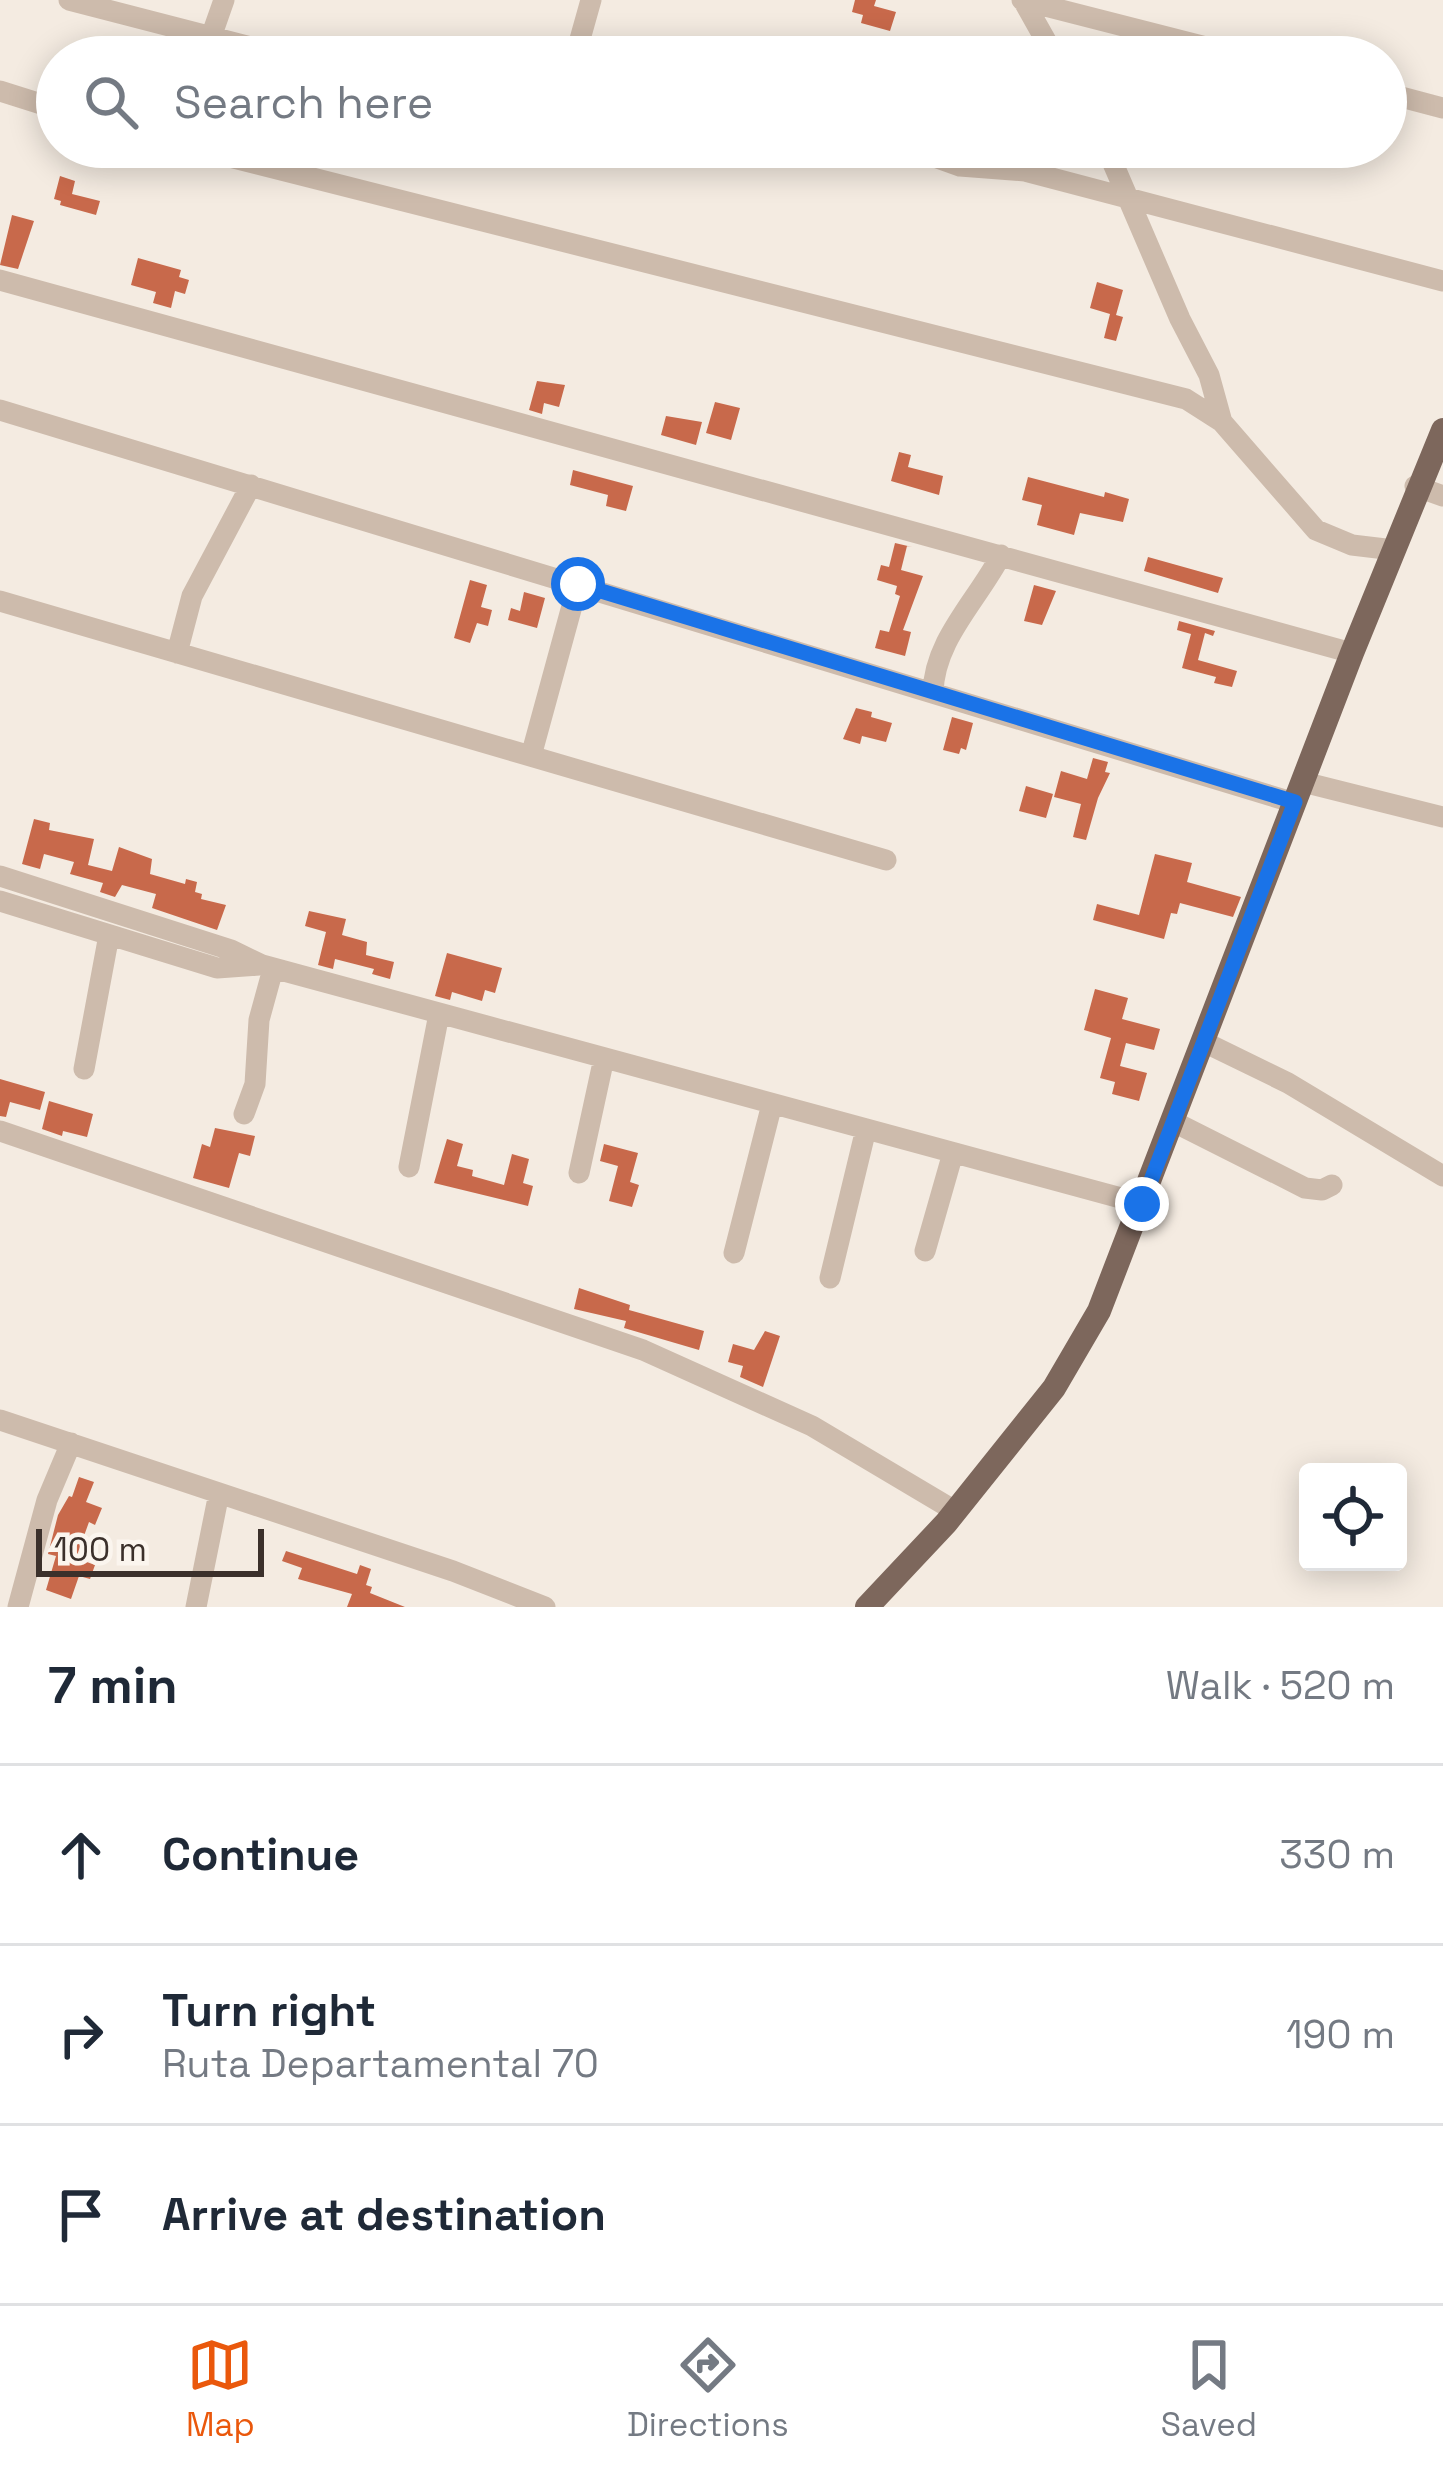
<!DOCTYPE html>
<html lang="en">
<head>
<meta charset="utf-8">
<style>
  :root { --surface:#fff; --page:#f2f2f3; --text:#1f2937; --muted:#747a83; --line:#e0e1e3; --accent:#ea580c }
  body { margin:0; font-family:"Space Grotesk",sans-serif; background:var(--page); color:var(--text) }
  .controls { position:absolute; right:36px; bottom:36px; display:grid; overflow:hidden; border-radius:12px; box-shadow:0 6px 30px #0003 }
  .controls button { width:108px; height:108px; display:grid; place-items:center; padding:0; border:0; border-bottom:3px solid var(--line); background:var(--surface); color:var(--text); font:60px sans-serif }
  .scale { position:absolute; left:36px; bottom:30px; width:228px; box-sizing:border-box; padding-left:12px; border:6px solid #3b302b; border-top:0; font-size:33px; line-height:42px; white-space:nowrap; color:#3b302b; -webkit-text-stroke:9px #fbf5ee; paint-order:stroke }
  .stop { position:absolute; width:36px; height:36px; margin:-27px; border:9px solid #1a73e8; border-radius:50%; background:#fff }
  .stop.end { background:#1a73e8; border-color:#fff; box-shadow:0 3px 12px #0008 }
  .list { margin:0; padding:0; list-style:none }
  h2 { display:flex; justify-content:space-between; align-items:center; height:156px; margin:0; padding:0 48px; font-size:51px }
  h2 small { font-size:39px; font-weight:400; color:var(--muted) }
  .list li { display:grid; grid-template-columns:78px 1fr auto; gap:36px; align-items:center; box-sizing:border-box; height:180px; padding:0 48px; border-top:3px solid var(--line) }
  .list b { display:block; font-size:45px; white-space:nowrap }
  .list p { margin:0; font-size:39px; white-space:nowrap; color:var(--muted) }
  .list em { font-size:39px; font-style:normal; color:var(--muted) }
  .icon { flex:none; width:66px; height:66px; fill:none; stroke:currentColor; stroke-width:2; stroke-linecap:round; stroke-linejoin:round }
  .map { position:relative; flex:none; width:1443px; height:1607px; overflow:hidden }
  .search { position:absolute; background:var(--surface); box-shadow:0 6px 30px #0003; left:36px; right:36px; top:36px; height:132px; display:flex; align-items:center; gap:30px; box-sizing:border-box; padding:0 42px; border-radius:66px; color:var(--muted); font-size:45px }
  .sheet { height:696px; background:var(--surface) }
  nav { display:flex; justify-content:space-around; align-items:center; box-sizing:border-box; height:168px; border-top:3px solid var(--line); background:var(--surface); font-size:33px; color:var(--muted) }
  nav a { display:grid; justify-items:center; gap:6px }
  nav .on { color:var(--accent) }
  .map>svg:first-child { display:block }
  .building { fill:#c8694b }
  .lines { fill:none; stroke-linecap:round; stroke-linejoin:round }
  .minor { stroke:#cdbbac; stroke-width:21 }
  .major { stroke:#7d675c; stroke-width:24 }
  .route { stroke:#1a73e8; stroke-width:15 }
</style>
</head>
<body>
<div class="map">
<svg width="1443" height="1607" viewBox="0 0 1443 1607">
  <rect width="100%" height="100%" fill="#f4ebe1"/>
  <path class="building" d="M855,0H876L874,6L896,12L890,31L861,23L863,15L852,12Z
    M60,176L75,181L72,194L100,201L96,215L60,205L61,201L54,199Z
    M12,215L34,221L18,269L0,265Z
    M138,258L181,270L179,277L189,280L185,294L175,291L171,308L153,303L156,292L131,285Z
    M1097,282L1123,290L1116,315L1123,317L1116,341L1104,338L1110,314L1090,308Z
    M537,381L565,385L559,407L544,403L542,414L529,410Z
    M715,402L740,408L731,440L706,433Z
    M666,416L702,422L696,445L661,435Z
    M899,452L911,455L908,467L943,476L939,495L891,481Z
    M573,470L633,486L626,511L606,506L608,495L570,485Z
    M1028,477L1104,497L1105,492L1129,499L1123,522L1080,513L1074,535L1037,525L1042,505L1022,500Z
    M895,543L912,547L901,545L907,546L901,570L923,576L903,630L911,632L905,656L875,648L880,630L889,632L900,596L895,594L897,586L877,580L881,565L889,567Z
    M1148,557L1223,578L1218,593L1144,571Z
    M470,580L487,585L481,607L492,610L488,626L477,623L470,643L454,638Z
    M1034,585L1056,591L1042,625L1024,621Z
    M524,592L545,598L537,628L508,620L511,608L520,611Z
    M1179,621L1215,631L1213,636L1205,633L1198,660L1237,671L1232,687L1214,683L1216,677L1182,668L1191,634L1177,630Z
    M856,708L872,712L871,717L892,723L886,742L862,736L860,744L843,739Z
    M952,717L973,723L966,750L961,748L959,754L943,750Z
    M1093,758L1108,762L1105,772L1110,773L1098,798L1086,840L1073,837L1081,804L1054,797L1061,771L1087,779Z
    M1026,786L1053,794L1046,818L1019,811Z
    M34,819L50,823L49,830L94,839L88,865L112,871L119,847L152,859L150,874L185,884L186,879L197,882L195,892L202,894L201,899L226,905L217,930L152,908L156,894L122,885L115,897L100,892L103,883L70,874L74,862L44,854L40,869L22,864Z
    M1155,854L1192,863L1187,882L1241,897L1233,917L1180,903L1177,914L1171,913L1164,939L1093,920L1097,904L1139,915Z
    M309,911L346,919L342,935L367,942L366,955L394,962L390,979L372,974L374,969L335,959L333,969L318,965L326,932L305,926Z
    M447,953L502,968L495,993L485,990L482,1001L452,992L450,1000L435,996Z
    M1095,989L1128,998L1122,1019L1160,1029L1154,1050L1126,1043L1120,1066L1147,1073L1139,1101L1112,1094L1115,1082L1100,1078L1111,1038L1084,1030Z
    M0,1079L45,1092L40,1110L10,1102L6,1117L0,1116Z
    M49,1101L93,1114L87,1137L63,1131L62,1136L42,1129Z
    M215,1128L255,1136L250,1156L239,1153L229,1188L193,1178L202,1144L210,1147Z
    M447,1139L463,1144L457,1166L473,1170L472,1176L504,1185L512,1154L529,1159L523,1183L533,1186L528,1206L434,1183Z
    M604,1144L638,1153L630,1182L639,1185L632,1207L609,1201L618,1166L600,1161Z
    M579,1288L630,1305L629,1310L704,1331L699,1350L624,1328L626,1321L574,1309Z
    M765,1331L780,1336L763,1387L740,1377L743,1366L728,1362L733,1344L754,1350Z
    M79,1477L94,1482L86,1502L102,1508L95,1525L89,1522L76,1558L95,1565L90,1579L79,1576L71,1599L46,1590L56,1556L48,1554L58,1515L69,1496L72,1497Z
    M286,1551L357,1574L360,1565L371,1569L366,1585L372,1587L370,1593L405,1607H347L352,1594L298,1579L302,1568L282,1561Z"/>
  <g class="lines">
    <path class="minor" d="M69,0L289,57
      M1022,0L1245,57
      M1023,0L1055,57
      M211,37L224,0
      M575,57L591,0
      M0,91L57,109
      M1386,93L1443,108
      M190,147L1186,399L1222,422L1316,530L1352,545L1394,550
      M637,147C666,155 696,166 724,147
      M907,147L960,166L1025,171L1443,281
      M1106,147L1180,319L1209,375L1222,422
      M0,280L1352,653
      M0,410L1295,803
      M1415,486L1443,496
      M0,601L886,860
      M177,653L192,596L251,485
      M933,693C934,640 977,601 1001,555
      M531,756L578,584
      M1303,782L1443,817
      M0,876L231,950L262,965L1143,1204
      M0,901L217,968L259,965
      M1204,1042L1288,1083L1443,1176
      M84,1069L109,935
      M244,1114L255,1084L259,1020L273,969
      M1174,1122L1305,1188L1322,1190L1332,1185
      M0,1131L643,1350L812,1426L955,1511
      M409,1167L439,1014
      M579,1173L604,1058
      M925,1251L953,1153
      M734,1253L772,1104
      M830,1278L866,1129
      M0,1420L453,1571L545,1607
      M18,1607L47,1500L71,1443
      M196,1607L219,1493"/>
    <path class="major" d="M867,1607L946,1523L1054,1388L1099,1311L1352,653L1443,430"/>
  </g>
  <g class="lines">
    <path class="route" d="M578,584L1295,802L1142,1204"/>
  </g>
</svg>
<div class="controls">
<button><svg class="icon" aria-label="locate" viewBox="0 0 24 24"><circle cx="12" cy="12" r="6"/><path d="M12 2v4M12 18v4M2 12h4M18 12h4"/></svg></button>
</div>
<div class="scale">100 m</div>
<div class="stop" style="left:578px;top:584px"></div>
<div class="stop end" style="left:1142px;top:1204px"></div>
<div class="search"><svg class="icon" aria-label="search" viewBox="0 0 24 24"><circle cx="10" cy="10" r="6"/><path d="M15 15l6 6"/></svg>Search here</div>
</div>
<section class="sheet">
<h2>7 min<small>Walk · 520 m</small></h2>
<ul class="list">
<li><svg class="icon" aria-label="ahead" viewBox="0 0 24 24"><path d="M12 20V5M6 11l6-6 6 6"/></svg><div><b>Continue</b></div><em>330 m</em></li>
<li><svg class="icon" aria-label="right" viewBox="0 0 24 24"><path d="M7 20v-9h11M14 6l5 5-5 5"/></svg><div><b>Turn right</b><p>Ruta Departamental 70</p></div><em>190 m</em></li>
<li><svg class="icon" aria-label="arrive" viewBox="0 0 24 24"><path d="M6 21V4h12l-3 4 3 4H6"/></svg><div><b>Arrive at destination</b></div></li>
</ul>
</section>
<nav>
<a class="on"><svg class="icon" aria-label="map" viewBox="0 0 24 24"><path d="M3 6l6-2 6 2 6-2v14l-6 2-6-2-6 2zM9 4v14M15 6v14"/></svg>Map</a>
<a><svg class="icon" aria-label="directions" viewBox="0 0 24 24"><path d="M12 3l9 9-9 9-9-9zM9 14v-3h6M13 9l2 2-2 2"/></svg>Directions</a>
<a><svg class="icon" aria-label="saved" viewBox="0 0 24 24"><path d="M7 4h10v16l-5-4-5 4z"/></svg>Saved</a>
</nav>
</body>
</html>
